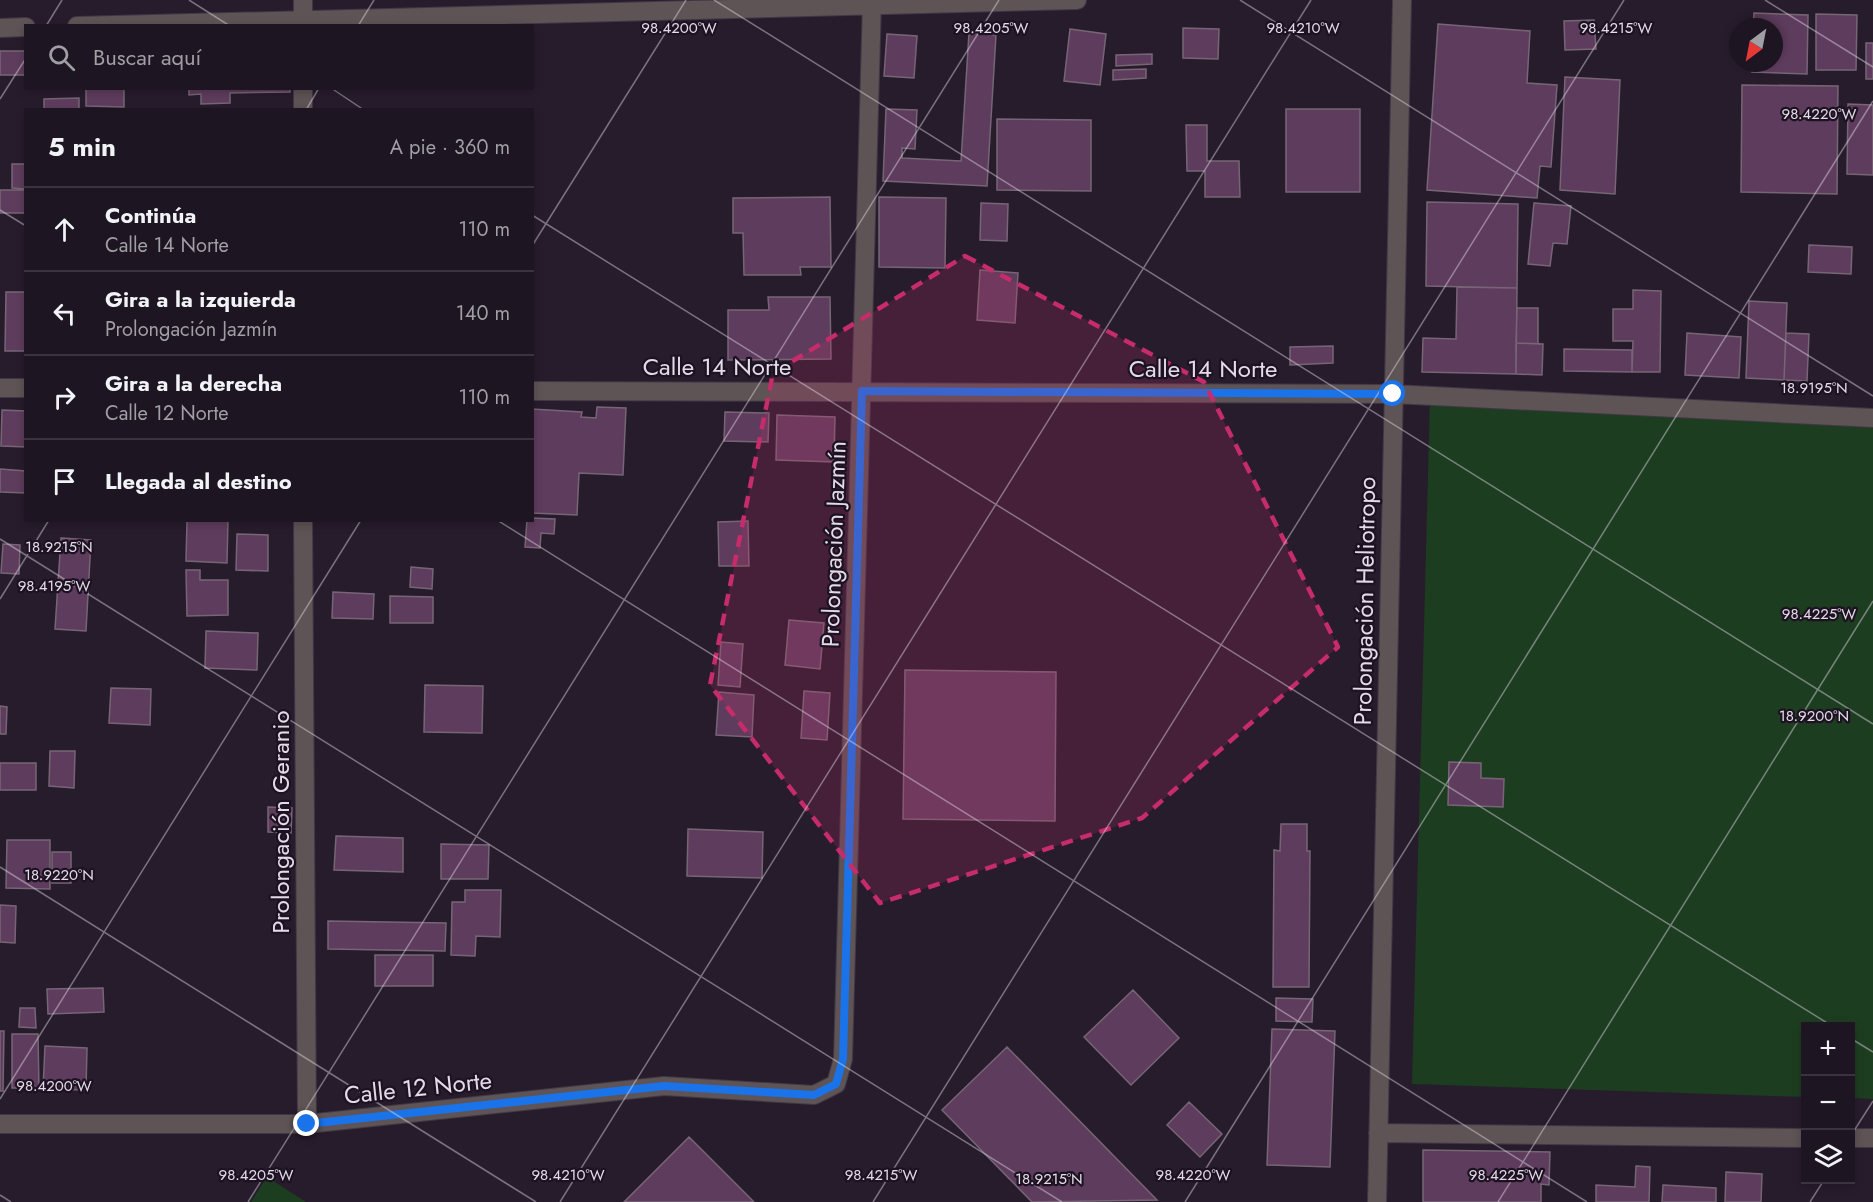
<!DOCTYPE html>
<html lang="es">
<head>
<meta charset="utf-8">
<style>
  :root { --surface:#1d1521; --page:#251e2a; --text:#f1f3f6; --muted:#a09fa5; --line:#3b343f }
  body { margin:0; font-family:Jost,sans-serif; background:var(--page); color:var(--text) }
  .controls { position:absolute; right:18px; bottom:18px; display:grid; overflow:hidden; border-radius:0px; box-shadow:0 3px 9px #0003 }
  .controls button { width:54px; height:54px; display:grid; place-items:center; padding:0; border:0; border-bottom:2px solid var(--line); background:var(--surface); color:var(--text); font:30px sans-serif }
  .compass { position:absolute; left:1729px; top:18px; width:54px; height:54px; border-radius:50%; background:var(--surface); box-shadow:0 3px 9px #0003; rotate:212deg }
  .stop { position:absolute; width:18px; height:18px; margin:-14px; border:4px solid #1a73e8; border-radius:50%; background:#fff }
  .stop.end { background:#1a73e8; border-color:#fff; box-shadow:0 2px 6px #0008 }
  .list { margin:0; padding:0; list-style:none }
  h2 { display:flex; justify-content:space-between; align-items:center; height:78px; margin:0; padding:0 24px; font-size:26px }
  h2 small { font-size:20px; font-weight:400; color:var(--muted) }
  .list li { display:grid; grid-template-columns:39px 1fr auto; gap:18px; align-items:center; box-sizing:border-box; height:84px; padding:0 24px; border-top:2px solid var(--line) }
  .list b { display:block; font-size:22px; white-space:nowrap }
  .list p { margin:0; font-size:20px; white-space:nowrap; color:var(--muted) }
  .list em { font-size:20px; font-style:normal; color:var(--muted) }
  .icon { flex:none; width:33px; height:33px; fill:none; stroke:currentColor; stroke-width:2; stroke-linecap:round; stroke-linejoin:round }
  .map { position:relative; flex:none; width:1873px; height:1202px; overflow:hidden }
  .search { position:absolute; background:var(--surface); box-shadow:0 3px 9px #0003; left:24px; top:24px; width:510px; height:66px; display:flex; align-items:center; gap:15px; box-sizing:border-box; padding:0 21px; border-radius:0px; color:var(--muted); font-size:22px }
  .panel { position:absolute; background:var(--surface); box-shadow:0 3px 9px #0003; left:24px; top:108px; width:510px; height:414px; border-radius:0px }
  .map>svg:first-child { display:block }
  .green { fill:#1d3d21 }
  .building { fill:#5e3c5d; stroke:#776576; stroke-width:1.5 }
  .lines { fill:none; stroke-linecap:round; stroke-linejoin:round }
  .minor-casing { stroke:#413746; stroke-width:20 }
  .minor { stroke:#5e5355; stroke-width:18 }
  .route { stroke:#1a73e8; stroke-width:8 }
  .marked { fill:#c52c69; fill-opacity:0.2; stroke:#c52c69; stroke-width:4.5; stroke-dasharray:12 8; stroke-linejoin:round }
  .ticks { fill:none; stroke:#e3dce7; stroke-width:1.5; stroke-opacity:0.45 }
  .labels { text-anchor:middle; stroke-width:4.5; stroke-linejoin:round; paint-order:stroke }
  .street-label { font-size:24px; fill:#e3dce7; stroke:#1d1222 }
  .ticks-label { font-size:15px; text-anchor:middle; fill:#e3dce7; stroke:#1d1222; stroke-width:4.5; stroke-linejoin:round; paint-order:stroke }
</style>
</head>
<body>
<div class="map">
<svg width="1873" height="1202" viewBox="0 0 1873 1202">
  <rect width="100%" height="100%" fill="#271c2c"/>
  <path class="green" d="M1430,399L1873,423V1099L1851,1098L1850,1026H1806L1805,1097L1412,1084Z
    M267,1177L306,1202H251Z"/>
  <path class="building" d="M1754,13L1808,15L1807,74L1752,72L1753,63H1774V27H1753Z
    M1816,14L1857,15L1856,70H1816Z
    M1594,20L1596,49L1565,50L1564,21Z
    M1438,24L1530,31L1527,83L1557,85L1551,167L1540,166L1537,198L1427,190Z
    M1183,28L1219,29L1218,59L1183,58Z
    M1070,29L1106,34L1100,85L1064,81Z
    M969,33L996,35L987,186L883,181L886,109L917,110L915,149L902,148V158L961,161Z
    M887,34L917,36L914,78L884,76Z
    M1866,43H1873V79H1866Z
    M0,51H26V75H0Z
    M1152,54V64L1116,66V55Z
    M1146,69V78L1113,80V70Z
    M1565,77L1620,80L1615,194L1560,190Z
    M1742,85L1838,86L1837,194L1741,192Z
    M86,88H124V107L86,106Z
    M189,88H290V92L230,93V103L201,104V94L189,95Z
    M79,98V110H44V99Z
    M1848,104L1873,105V175L1847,174Z
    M1286,109H1360V192H1286Z
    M997,119L1091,120V191L997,190Z
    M1186,125H1207V161H1239L1240,197H1205V171H1187Z
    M12,164H26V189L12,188Z
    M0,190H26V213H0Z
    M830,197L831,267H800L801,275H744L743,233H733V198Z
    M879,197L946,198L945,268L879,267Z
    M1427,202L1518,204L1517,288L1426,286Z
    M981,203L1008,204L1007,241L980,240Z
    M1534,203L1571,206L1567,244L1553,243L1550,266L1528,264Z
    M1809,245L1852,247L1851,274L1808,272Z
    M980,270L1018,273L1015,323L977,320Z
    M1457,287L1517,288L1516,374L1422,372L1423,338L1456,339Z
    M1633,290L1661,291L1660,372H1632L1633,341H1613V309H1633Z
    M6,292H26V351H5Z
    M768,297H830L831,359L728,360V310H769Z
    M1749,301L1787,303L1784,380L1746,378Z
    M1517,308H1538V344L1516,343Z
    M1687,333L1741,337L1739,378L1685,375Z
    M1786,333L1809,334L1807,381L1784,380Z
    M1516,343L1543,344L1542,375L1516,374Z
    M1333,346V363L1290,365V347Z
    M1564,349L1632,350V372L1564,371Z
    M597,407L626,408L623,475L579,473L577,515L532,513V409L582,412L581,417L596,418Z
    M2,410L26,411V447L1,446Z
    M725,412L769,413L768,442L724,441Z
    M777,415L835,417L834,462L776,460Z
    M0,469L26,471V493L0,492Z
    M532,518L555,519L554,534L541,533L540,548L525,547L527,520H532Z
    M187,520H228L227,563L186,561Z
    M748,521L749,566H719L718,522Z
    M237,534L268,535V571L236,570Z
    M61,538L91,540L86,631L55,629Z
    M3,544L20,545L19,574L1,573Z
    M411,567L433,569L432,589L410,587Z
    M186,570H200V580H228V615L187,616Z
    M333,592L374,594L373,619L332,618Z
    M390,596L433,597V623H390Z
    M789,620L824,623L820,669L785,665Z
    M206,631L258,633L257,670L205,668Z
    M721,642L743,644L740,687L718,685Z
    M905,670L1056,672L1055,821L903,819Z
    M425,685L483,686L482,733L424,732Z
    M111,688L151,689L150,725L109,723Z
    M804,691L830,693L827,740L801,738Z
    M719,692L754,695L752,737L716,735Z
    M0,706L7,707L6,734H0Z
    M50,751H75L74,788L49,786Z
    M1449,762L1481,763V778L1504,779L1503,807L1448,805Z
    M0,763H36V790H0Z
    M268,807L292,808L291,833L268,832Z
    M1281,824H1307V851H1310L1309,987H1273L1274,850L1280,851Z
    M688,829L763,832L762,878L687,876Z
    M336,836L403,838V872L334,870Z
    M7,840H50V889L6,888Z
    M441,844L489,845L488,879H441Z
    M52,852H71V883H52Z
    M465,890H501L500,937L476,936L475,956L451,955L452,902H465Z
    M0,905L16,906L15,943L0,942Z
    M328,921L446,923L445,951L328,949Z
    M375,955H433V986H375Z
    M103,988L104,1012L48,1014L47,989Z
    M1133,990L1179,1038L1131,1085L1084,1037Z
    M1276,998L1313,999L1312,1022L1276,1021Z
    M20,1008H35L36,1028L19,1027Z
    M1272,1029L1335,1031L1330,1167L1267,1165Z
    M0,1031H4L3,1091H0Z
    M12,1034H38L39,1088H12Z
    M45,1046L87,1048L86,1090L43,1089Z
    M1007,1047L1157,1200L1032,1202L942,1110Z
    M1189,1102L1222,1134L1200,1157L1167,1125Z
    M689,1137L754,1202H624Z
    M1423,1150L1550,1152L1549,1185L1541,1184V1202H1423Z
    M1636,1166L1650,1167L1649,1202H1596V1185L1635,1187Z
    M1726,1172L1762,1174L1761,1202H1725Z
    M1663,1185L1716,1188V1202H1662Z"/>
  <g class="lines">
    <g class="minor-casing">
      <path id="minor" d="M77,26L1077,0
        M303,26V0
        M0,28L26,27
        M303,110V88
        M0,388H26
        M532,391L1393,394L1873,418
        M303,520L307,1124
        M0,1124H307L664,1086L814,1095L836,1084L843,1059L872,0
        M1378,1133L1806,1138
        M1850,1138H1873
        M1377,1202L1402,0"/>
    </g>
    <use href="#minor" class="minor"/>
  </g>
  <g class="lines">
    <path class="route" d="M307,1124L664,1086L814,1095L836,1084L843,1059L862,391L1393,394"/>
  </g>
  <path class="marked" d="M965,256L1204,382L1338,647L1142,818L880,903L710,685L773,373Z"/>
  <path class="ticks" d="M189,0L230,26M714,0L1873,724M1240,0L1873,396M1765,0L1873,67M46,26L62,0M358,26L374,0M331,88L364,110M0,99L26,58M306,110L319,88M0,210L26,226M532,215L1832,1026M532,246L686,0M497,520L1587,1202M0,539L1062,1202M0,599L49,520M0,867L536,1202M1850,1038L1873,1052M0,1099L361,520M1850,1137L1873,1101M0,1195L11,1202M248,1202L999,0M560,1202L1311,0M873,1202L1624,0M1185,1202L1873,101M1498,1202L1873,601M1810,1202L1824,1180"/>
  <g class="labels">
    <g class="street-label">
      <text x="717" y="375">Calle 14 Norte</text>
      <text x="1203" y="377">Calle 14 Norte</text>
      <text transform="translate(834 544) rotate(-88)" y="8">Prolongación Jazmín</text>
      <text transform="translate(1365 601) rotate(-89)" y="8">Prolongación Heliotropo</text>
      <text transform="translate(281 822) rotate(-90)" y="8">Prolongación Geranio</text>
      <text transform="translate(418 1088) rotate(-6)" y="8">Calle 12 Norte</text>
    </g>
  </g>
  <g class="ticks-label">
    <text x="679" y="33">98.4200°W</text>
    <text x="991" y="33">98.4205°W</text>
    <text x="1303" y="33">98.4210°W</text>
    <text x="1616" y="33">98.4215°W</text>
    <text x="1819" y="119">98.4220°W</text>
    <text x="1814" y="393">18.9195°N</text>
    <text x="59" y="552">18.9215°N</text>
    <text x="54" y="591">98.4195°W</text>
    <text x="1819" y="619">98.4225°W</text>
    <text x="1814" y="721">18.9200°N</text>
    <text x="59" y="880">18.9220°N</text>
    <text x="54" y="1091">98.4200°W</text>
    <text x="256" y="1180">98.4205°W</text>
    <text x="568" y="1180">98.4210°W</text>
    <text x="881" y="1180">98.4215°W</text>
    <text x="1193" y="1180">98.4220°W</text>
    <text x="1506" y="1180">98.4225°W</text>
    <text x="1049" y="1184">18.9215°N</text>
  </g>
</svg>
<div class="controls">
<button>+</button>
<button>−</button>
<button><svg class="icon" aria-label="layers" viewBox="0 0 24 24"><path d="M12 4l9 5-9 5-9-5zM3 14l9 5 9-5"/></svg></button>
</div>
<svg class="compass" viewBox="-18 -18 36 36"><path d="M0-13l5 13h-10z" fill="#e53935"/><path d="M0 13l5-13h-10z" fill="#a09fa5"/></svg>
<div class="stop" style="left:1393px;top:394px"></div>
<div class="stop end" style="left:307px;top:1124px"></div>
<div class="search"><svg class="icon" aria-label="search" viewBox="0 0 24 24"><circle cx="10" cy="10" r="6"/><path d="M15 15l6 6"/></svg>Buscar aquí</div>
<section class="panel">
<h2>5 min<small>A pie · 360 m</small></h2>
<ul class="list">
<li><svg class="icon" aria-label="ahead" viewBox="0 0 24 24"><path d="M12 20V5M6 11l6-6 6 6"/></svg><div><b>Continúa</b><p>Calle 14 Norte</p></div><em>110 m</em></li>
<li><svg class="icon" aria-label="left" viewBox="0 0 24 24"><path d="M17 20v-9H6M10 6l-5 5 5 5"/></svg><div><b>Gira a la izquierda</b><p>Prolongación Jazmín</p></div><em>140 m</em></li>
<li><svg class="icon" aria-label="right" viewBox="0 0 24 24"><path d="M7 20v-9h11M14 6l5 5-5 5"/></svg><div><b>Gira a la derecha</b><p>Calle 12 Norte</p></div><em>110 m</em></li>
<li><svg class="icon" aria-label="arrive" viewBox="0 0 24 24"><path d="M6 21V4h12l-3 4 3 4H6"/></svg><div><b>Llegada al destino</b></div></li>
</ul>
</section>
</div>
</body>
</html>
